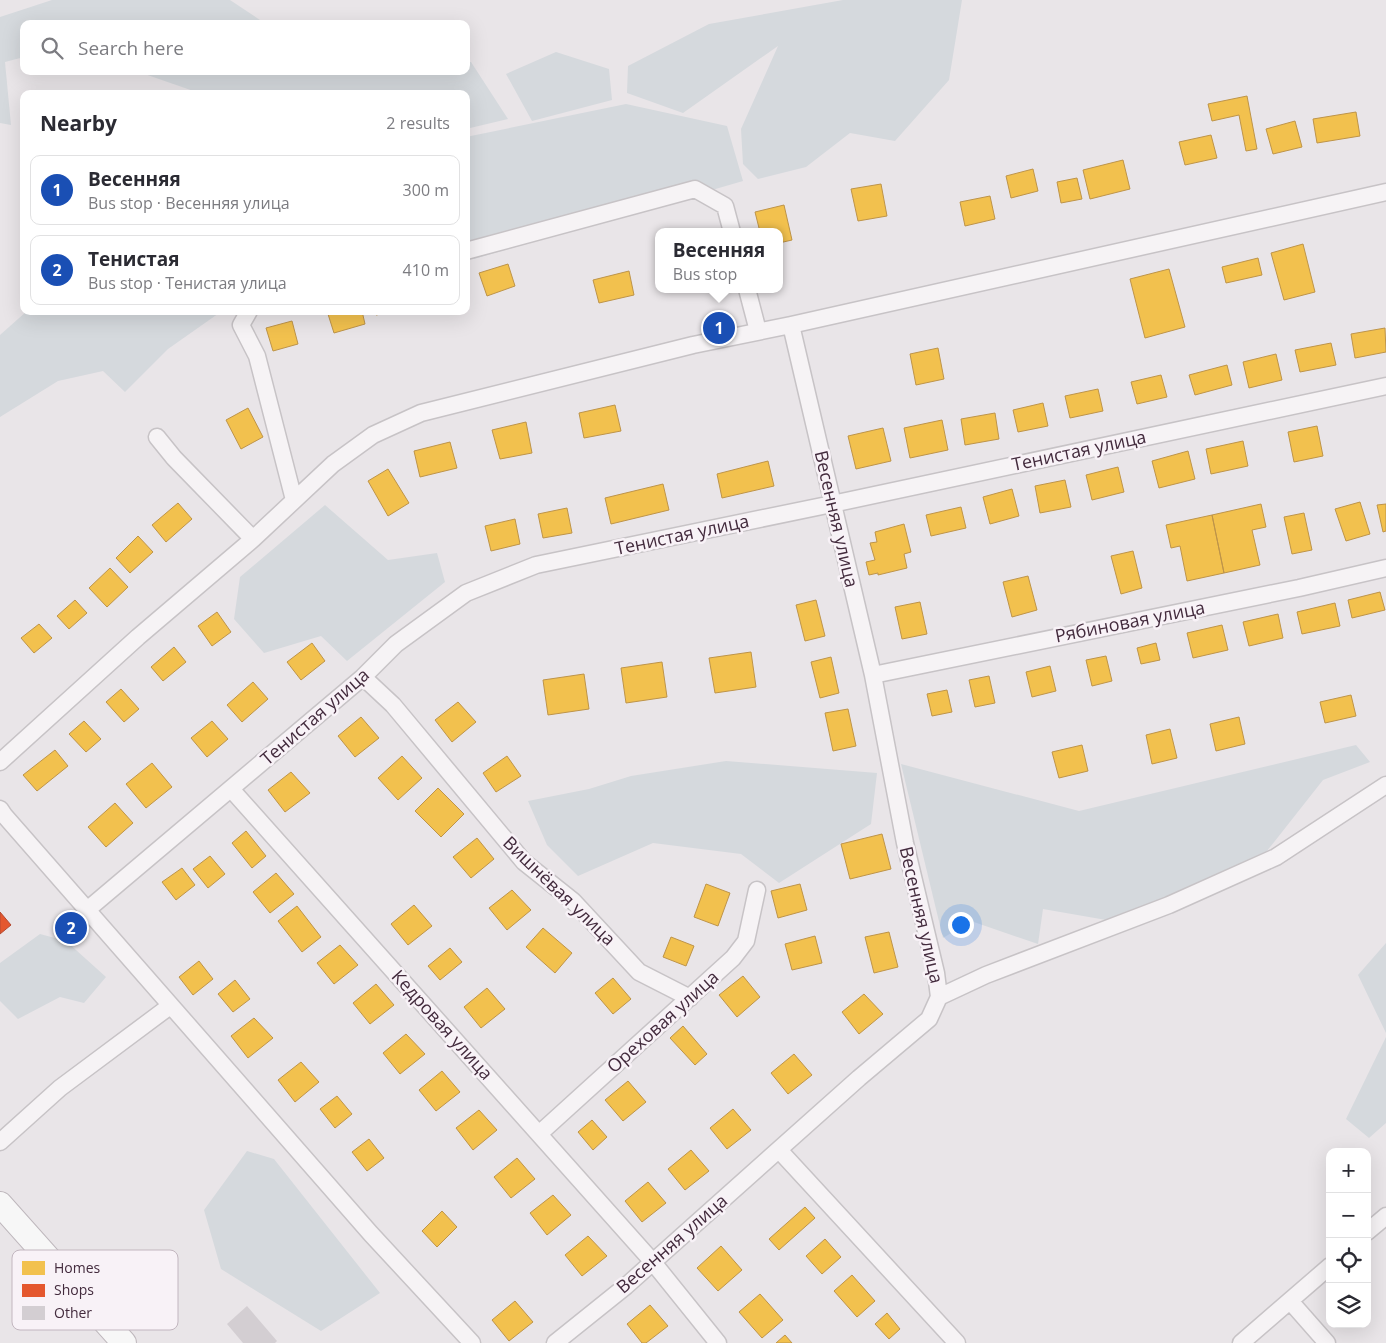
<!DOCTYPE html>
<html lang="en">
<head>
<meta charset="utf-8">
<style>
  :root { --surface:#fff; --page:#f7f7f7; --text:#2b2b33; --muted:#7c7c81; --line:#e1e1e2; --accent:#7d6c79 }
  body { margin:0; font-family:"Open Sans",sans-serif; background:var(--page); color:var(--text) }
  .controls { position:absolute; right:15px; bottom:15px; display:grid; overflow:hidden; border-radius:10px; box-shadow:0 5px 20px #0002 }
  .controls button { width:45px; height:45px; display:grid; place-items:center; padding:0; border:0; border-bottom:1px solid var(--line); background:var(--surface); color:var(--text); font:25px sans-serif }
  .you { position:absolute; left:960px; top:924px; width:18px; height:18px; margin:-12px; border:4px solid #fff; border-radius:50%; background:#1a73e8; box-shadow:0 0 0 8px #1a73e833 }
  .badge { display:grid; place-items:center; width:32px; height:32px; border-radius:50%; background:var(--accent); color:#fff; font-size:16px; font-weight:700 }
  .pin { position:absolute; translate:-50% -50%; border:2px solid #fff; box-shadow:0 1px 5px #0006 }
  .popup { position:absolute; left:655px; top:228px; width:128px; height:65px; box-sizing:border-box; display:grid; place-content:center; border-radius:10px; background:var(--surface); filter:drop-shadow(0 1px 4px #0005); font-size:16px; white-space:nowrap; color:var(--muted) }
  .popup b { font-size:19px; color:var(--text) }
  .popup::after { content:''; position:absolute; left:50%; top:100%; margin-left:-10px; border:10px solid transparent; border-top-color:var(--surface) }
  .list { margin:0; padding:0; list-style:none }
  h2 { display:flex; justify-content:space-between; align-items:center; height:65px; margin:0; padding:0 20px; font-size:21px }
  h2 small { font-size:16px; font-weight:400; color:var(--muted) }
  .list li { display:grid; grid-template-columns:32px 1fr auto; gap:15px; align-items:center; box-sizing:border-box; height:70px; margin:0 10px 10px; padding:0 10px; border:1px solid var(--line); border-radius:10px }
  .list b { display:block; font-size:19px; white-space:nowrap }
  .list p { margin:0; font-size:16px; white-space:nowrap; color:var(--muted) }
  .list em { font-size:16px; font-style:normal; color:var(--muted) }
  .icon { flex:none; width:28px; height:28px; fill:none; stroke:currentColor; stroke-width:2; stroke-linecap:round; stroke-linejoin:round }
  .map { position:relative; flex:none; width:1386px; height:1343px; overflow:hidden }
  .search { position:absolute; background:var(--surface); box-shadow:0 5px 20px #0002; left:20px; top:20px; width:450px; height:55px; display:flex; align-items:center; gap:12px; box-sizing:border-box; padding:0 18px; border-radius:10px; color:var(--muted); font-size:19px }
  .panel { position:absolute; background:var(--surface); box-shadow:0 5px 20px #0002; left:20px; top:90px; width:450px; height:225px; border-radius:10px }
  .map>svg:first-child { display:block }
  .green { fill:#d5d9dd }
  .homes { fill:#f2c14e; stroke:#be9449 }
  .shops { fill:#e4572e; stroke:#b44a32 }
  .building { fill:#d3ced2 }
  .lines { fill:none; stroke-linecap:round; stroke-linejoin:round }
  .minor-casing { stroke:#c7c3c6; stroke-width:19 }
  .highway-casing { stroke:#beb7bc; stroke-width:26 }
  .minor { stroke:#f6f3f5; stroke-width:16 }
  .highway { stroke:#f7f7f7; stroke-width:24 }
  .labels { text-anchor:middle; stroke-width:5; stroke-linejoin:round; paint-order:stroke }
  .street-label { font-size:18px; fill:#432b3d; stroke:#f8f2f7 }
  .key { fill:#f8f2f7; stroke:#c2b6bf; stroke-width:1 }
  .key-label { font-size:14px; fill:#432b3d }
</style>
</head>
<body>
<div class="map">
<svg width="1386" height="1343" viewBox="0 0 1386 1343">
  <rect width="100%" height="100%" fill="#e9e5e8"/>
  <path class="green" d="M52,0H230L266,24H24V57L5,62L11,125L0,123V17Z
    M843,0H962L949,80L895,141L850,133L806,167L758,179L743,164L741,129L778,46L683,113L627,93L628,66L709,24Z
    M556,52L609,69L612,100L532,121L506,74Z
    M466,62H471L508,119L466,129V94H202L136,71H466Z
    M626,104L727,126L743,181L474,259L466,232V137Z
    M27,311H222L168,349L125,392L103,371L58,381L0,417V335Z
    M325,505L388,560L437,553L445,582L347,661L321,636L264,653L234,619L240,577Z
    M1356,745L1370,762L1323,780L1263,856L1112,921L1043,909L1038,944L971,921L943,938L901,764L1079,811Z
    M726,761L877,773L871,824L779,883L741,854L653,843L578,876L547,845L528,801L589,789L631,776Z
    M40,934L66,941L106,977L84,1003L60,997L18,1019L0,1001V963Z
    M1386,943V1033L1358,975Z
    M1386,1037V1123L1369,1138L1346,1119Z
    M247,1151L274,1159L380,1293L321,1331L221,1269L204,1210Z"/>
  <path class="homes" d="M1247,96L1257,149L1246,151L1239,115L1212,121L1208,104Z
    M1356,112L1360,136L1317,143L1313,119Z
    M1295,121L1302,147L1273,154L1266,129Z
    M1211,135L1217,158L1185,165L1179,142Z
    M1123,160L1130,189L1090,199L1083,170Z
    M1033,169L1038,191L1011,198L1006,176Z
    M1077,178L1082,199L1061,203L1057,182Z
    M881,184L887,216L858,221L851,189Z
    M990,196L995,219L965,226L960,202Z
    M784,205L792,240L779,243V232H760L755,212Z
    M1303,244L1315,292L1284,300L1271,253Z
    M1258,258L1262,275L1226,283L1222,267Z
    M508,264L515,286L487,296L479,273Z
    M1169,269L1185,327L1145,338L1130,279Z
    M629,271L634,295L599,303L593,280Z
    M327,311H362L365,324L334,333Z
    M375,311H395L376,315Z
    M292,321L298,344L273,351L266,328Z
    M1385,328L1386,352L1355,358L1351,334Z
    M1331,343L1336,365L1300,372L1295,350Z
    M938,348L944,379L916,385L910,354Z
    M1276,354L1282,380L1249,388L1243,362Z
    M1227,365L1232,385L1195,395L1189,375Z
    M1161,375L1167,397L1137,404L1131,382Z
    M1098,389L1103,411L1070,418L1065,396Z
    M1043,403L1048,426L1018,432L1013,410Z
    M615,405L621,431L584,438L579,413Z
    M248,408L263,437L241,449L226,420Z
    M995,413L999,439L965,445L961,419Z
    M942,420L948,450L910,458L904,428Z
    M526,422L532,453L500,459L492,430Z
    M1317,426L1323,456L1294,462L1288,432Z
    M883,428L891,461L856,469L848,436Z
    M1243,441L1248,466L1211,474L1206,449Z
    M450,442L457,468L420,477L414,451Z
    M1188,451L1195,479L1159,488L1152,461Z
    M768,461L774,486L722,498L717,474Z
    M1118,467L1124,492L1092,500L1086,475Z
    M388,469L409,503L388,516L368,481Z
    M1065,480L1071,507L1040,513L1035,486Z
    M663,484L669,510L611,524L605,498Z
    M1012,489L1019,516L990,524L983,497Z
    M1360,502L1370,534L1346,541L1335,509Z
    M178,503L192,519L166,542L152,525Z
    M1261,504L1266,527L1252,530L1260,565L1224,573L1212,515Z
    M1386,504V531L1383,532L1377,505Z
    M961,507L966,528L931,536L926,515Z
    M567,508L572,533L543,538L538,514Z
    M1304,513L1312,550L1292,554L1284,517Z
    M1212,515L1224,573L1187,581L1180,546L1171,548L1166,525Z
    M515,519L520,544L491,551L485,526Z
    M904,524L911,552L904,554L907,568L878,575V573L869,575L866,562L875,560L870,543L877,542L875,532Z
    M138,536L153,552L130,573L116,558Z
    M1133,551L1142,588L1121,594L1111,556Z
    M110,568L128,587L107,607L89,588Z
    M1028,576L1037,610L1012,617L1003,582Z
    M1380,592L1385,610L1352,618L1348,600Z
    M75,600L87,613L69,629L57,616Z
    M816,600L825,636L805,641L796,605Z
    M920,602L927,634L902,639L895,607Z
    M1335,603L1340,626L1302,634L1297,612Z
    M217,612L231,632L212,646L198,626Z
    M1278,614L1283,638L1249,646L1243,622Z
    M39,624L52,638L34,653L21,638Z
    M1222,625L1228,650L1193,658L1187,633Z
    M312,643L325,661L301,680L287,662Z
    M1156,643L1160,660L1141,664L1137,648Z
    M174,647L186,662L163,681L151,667Z
    M751,652L756,687L715,693L709,658Z
    M1106,656L1112,681L1092,686L1086,660Z
    M831,657L839,693L820,698L811,662Z
    M662,662L667,697L626,703L621,668Z
    M1050,666L1056,691L1032,697L1026,672Z
    M584,674L589,709L548,715L543,680Z
    M989,676L995,703L975,707L969,680Z
    M253,682L268,699L242,722L227,705Z
    M121,689L139,709L124,722L106,702Z
    M947,690L952,712L932,716L927,694Z
    M1351,695L1356,716L1325,723L1320,702Z
    M458,702L476,722L452,742L435,720Z
    M848,709L856,746L833,751L825,713Z
    M361,717L379,738L355,757L338,736Z
    M1239,717L1245,744L1216,751L1210,724Z
    M84,721L101,739L86,752L69,734Z
    M212,721L228,739L207,757L191,738Z
    M1170,729L1177,758L1152,764L1146,735Z
    M1082,745L1088,771L1059,778L1052,752Z
    M55,750L68,766L37,791L23,775Z
    M402,756L422,778L398,800L378,778Z
    M507,756L521,776L496,792L483,773Z
    M152,763L172,787L146,808L126,784Z
    M291,772L310,793L285,812L268,790Z
    M438,788L464,814L441,837L415,811Z
    M115,803L133,823L106,847L88,827Z
    M246,831L266,856L252,868L232,843Z
    M882,834L891,869L850,879L841,844Z
    M477,838L494,859L471,878L453,857Z
    M210,856L225,874L208,888L193,869Z
    M182,868L195,885L176,900L162,882Z
    M276,873L294,894L270,913L253,892Z
    M706,884L730,893L718,926L694,917Z
    M800,884L807,910L778,918L771,891Z
    M512,890L531,910L507,930L489,908Z
    M414,905L432,926L408,945L391,924Z
    M297,906L321,937L302,952L278,921Z
    M543,928L572,953L555,973L526,947Z
    M889,932L898,967L874,973L865,937Z
    M815,936L822,963L792,970L785,944Z
    M671,937L694,946L686,966L663,957Z
    M340,945L358,965L334,984L317,963Z
    M450,948L462,962L440,980L428,966Z
    M199,961L213,979L193,995L179,977Z
    M743,976L760,997L737,1017L719,995Z
    M613,978L631,999L613,1014L595,993Z
    M235,980L250,999L233,1012L218,994Z
    M376,984L394,1005L370,1024L353,1003Z
    M487,988L505,1009L481,1028L464,1007Z
    M864,994L883,1014L859,1034L842,1012Z
    M254,1018L273,1038L248,1058L231,1036Z
    M683,1026L707,1054L695,1065L670,1038Z
    M406,1034L425,1054L400,1074L383,1053Z
    M794,1054L812,1075L788,1094L771,1073Z
    M301,1062L319,1082L295,1102L278,1080Z
    M442,1071L460,1092L436,1111L419,1090Z
    M628,1081L646,1102L623,1121L605,1100Z
    M337,1096L352,1114L335,1128L320,1109Z
    M733,1109L751,1130L727,1149L710,1128Z
    M479,1110L497,1130L473,1150L456,1128Z
    M592,1120L607,1137L593,1150L578,1132Z
    M369,1139L384,1158L367,1171L352,1152Z
    M691,1150L709,1171L685,1190L668,1169Z
    M517,1158L535,1179L511,1198L494,1177Z
    M648,1182L666,1203L642,1222L625,1201Z
    M553,1195L571,1215L547,1235L530,1213Z
    M805,1207L815,1218L779,1250L769,1239Z
    M442,1211L457,1227L437,1247L422,1231Z
    M588,1236L607,1256L582,1276L565,1255Z
    M825,1239L841,1257L822,1274L806,1256Z
    M721,1246L742,1270L718,1291L697,1268Z
    M852,1275L875,1301L857,1317L834,1291Z
    M760,1294L783,1320L762,1338L739,1312Z
    M515,1301L533,1322L509,1341L492,1320Z
    M650,1305L668,1326L646,1343H642L627,1324Z
    M887,1313L900,1329L889,1339L875,1324Z
    M785,1335L792,1343H776Z"/>
  <path class="shops" d="M0,912L11,925L0,934Z"/>
  <path class="building" d="M247,1306L277,1341L275,1343H243L227,1324Z"/>
  <g class="lines">
    <g class="minor-casing">
      <path id="minor" d="M466,251L695,189L725,206L732,232
        M747,289L758,331
        M249,311L241,325L257,356L294,500
        M157,437L174,458L253,539
        M873,675L1299,588L1386,568
        M363,677L393,705L524,862L573,901L639,972L690,998
        M0,762L138,637L253,539L333,464L373,435L421,413L693,345L791,325L1386,192
        M231,789L652,1261L718,1343
        M0,809L4,815L371,1234L472,1343
        M87,910L363,677L396,644L466,593L536,565L832,504L1386,386
        M939,997L986,975L1169,905L1276,857L1386,785
        M539,1134L733,958L746,941L757,890
        M0,1142L60,1088L170,1006
        M779,1150L957,1343
        M1367,1232L1386,1216
        M1290,1301L1327,1343
        M555,1343L626,1286L859,1078L929,1019L939,997L936,973L905,843L873,675L791,325
        M1241,1343L1330,1266"/>
    </g>
    <g class="highway-casing">
      <path id="highway" d="M0,1204L124,1343"/>
    </g>
    <use href="#minor" class="minor"/>
    <use href="#highway" class="highway"/>
  </g>
  <g class="labels">
    <g class="street-label">
      <text transform="translate(1079 451) rotate(-12)" y="6">Тенистая улица</text>
      <text transform="translate(836 519) rotate(77)" y="6">Весенняя улица</text>
      <text transform="translate(682 535) rotate(-12)" y="6">Тенистая улица</text>
      <text transform="translate(1130 622) rotate(-11)" y="6">Рябиновая улица</text>
      <text transform="translate(315 717) rotate(-41)" y="6">Тенистая улица</text>
      <text transform="translate(559 891) rotate(44)" y="6">Вишнёвая улица</text>
      <text transform="translate(921 915) rotate(77)" y="6">Весенняя улица</text>
      <text transform="translate(663 1022) rotate(-42)" y="6">Ореховая улица</text>
      <text transform="translate(442 1025) rotate(48)" y="6">Кедровая улица</text>
      <text transform="translate(672 1244) rotate(-41)" y="6">Весенняя улица</text>
    </g>
  </g>
  <rect x="12" y="1250" width="166" height="80" rx="8" class="key"/>
  <rect x="22" y="1261" width="23" height="14" fill="#f2c14e"/>
  <rect x="22" y="1284" width="23" height="13" fill="#e4572e"/>
  <rect x="22" y="1306" width="23" height="14" fill="#d3ced2"/>
  <g class="key-label">
    <text x="54" y="1273">Homes</text>
    <text x="54" y="1295">Shops</text>
    <text x="54" y="1318">Other</text>
  </g>
</svg>
<div class="controls">
<button>+</button>
<button>−</button>
<button><svg class="icon" aria-label="locate" viewBox="0 0 24 24"><circle cx="12" cy="12" r="6"/><path d="M12 2v4M12 18v4M2 12h4M18 12h4"/></svg></button>
<button><svg class="icon" aria-label="layers" viewBox="0 0 24 24"><path d="M12 4l9 5-9 5-9-5zM3 14l9 5 9-5"/></svg></button>
</div>
<div class="you"></div>
<div class="pin badge" style="left:719px;top:328px;background:#1a4fb4">1</div>
<div class="popup"><b>Весенняя</b>Bus stop</div>
<div class="pin badge" style="left:71px;top:928px;background:#1a4fb4">2</div>
<div class="search"><svg class="icon" aria-label="search" viewBox="0 0 24 24"><circle cx="10" cy="10" r="6"/><path d="M15 15l6 6"/></svg>Search here</div>
<section class="panel">
<h2>Nearby<small>2 results</small></h2>
<ul class="list">
<li><span class="badge" style="background:#1a4fb4">1</span><div><b>Весенняя</b><p>Bus stop · Весенняя улица</p></div><em>300 m</em></li>
<li><span class="badge" style="background:#1a4fb4">2</span><div><b>Тенистая</b><p>Bus stop · Тенистая улица</p></div><em>410 m</em></li>
</ul>
</section>
</div>
</body>
</html>
